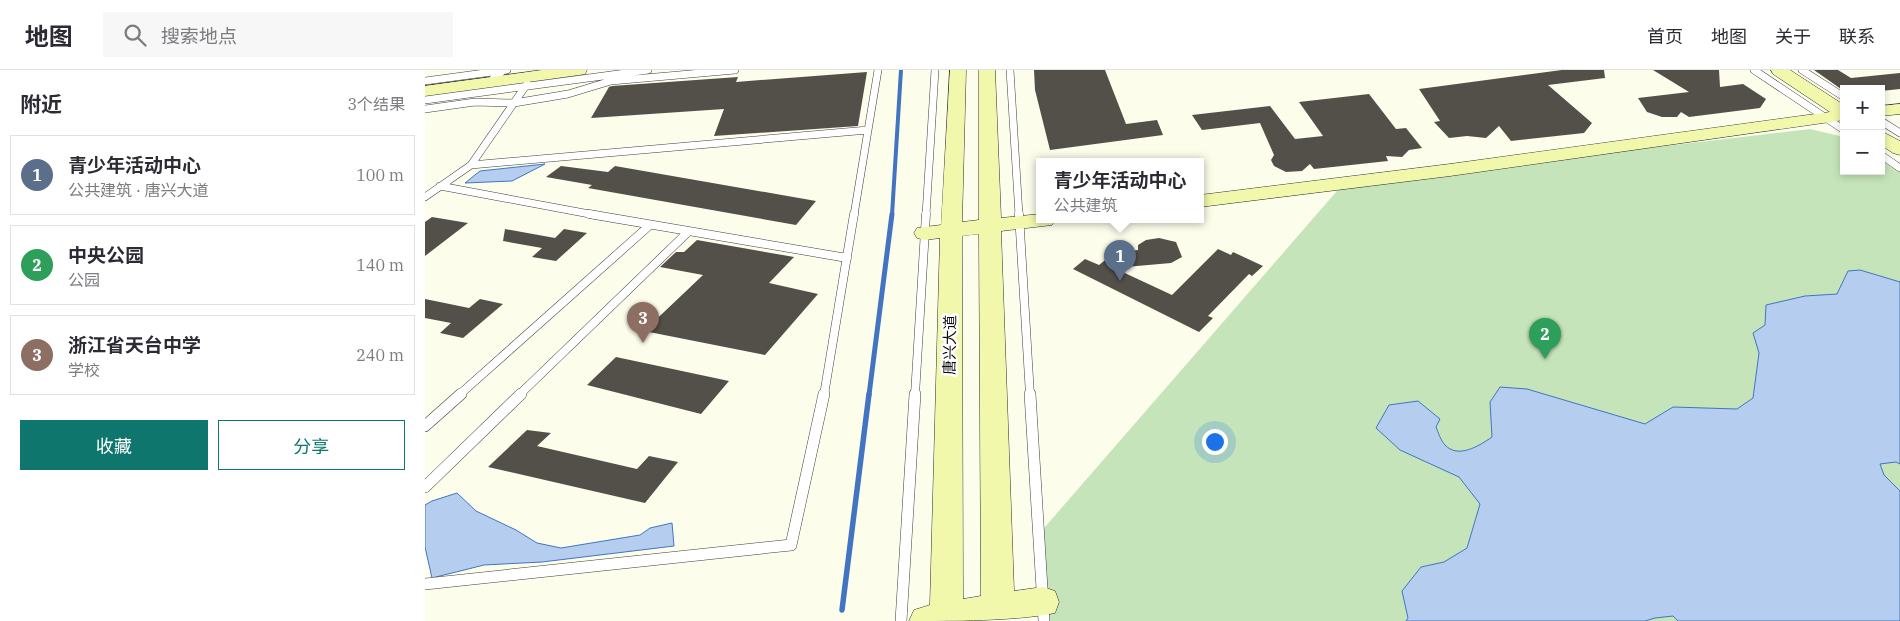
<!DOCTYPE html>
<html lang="zh">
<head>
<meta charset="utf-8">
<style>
  :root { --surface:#fff; --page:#f7f7f7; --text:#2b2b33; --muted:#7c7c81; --line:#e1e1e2; --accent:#0f766e }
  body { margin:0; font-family:"IBM Plex Serif","Noto Sans SC",serif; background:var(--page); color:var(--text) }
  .controls { position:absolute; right:15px; top:15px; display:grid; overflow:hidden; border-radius:0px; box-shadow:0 2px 8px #0003 }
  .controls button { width:45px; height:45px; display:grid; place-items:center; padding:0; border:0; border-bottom:1px solid var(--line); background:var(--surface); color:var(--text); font:25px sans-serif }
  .you { position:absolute; left:789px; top:371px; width:18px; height:18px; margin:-12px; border:4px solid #fff; border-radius:50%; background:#1a73e8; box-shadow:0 0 0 8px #1a73e833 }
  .badge { display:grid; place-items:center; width:32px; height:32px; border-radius:50%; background:var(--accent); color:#fff; font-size:16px; font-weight:700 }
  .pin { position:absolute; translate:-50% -41px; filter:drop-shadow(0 1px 2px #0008) }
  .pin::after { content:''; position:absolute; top:26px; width:18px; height:15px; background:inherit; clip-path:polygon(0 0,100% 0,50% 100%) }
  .popup { position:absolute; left:611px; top:88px; width:168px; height:65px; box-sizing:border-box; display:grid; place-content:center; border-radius:0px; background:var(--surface); filter:drop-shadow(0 1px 4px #0005); font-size:16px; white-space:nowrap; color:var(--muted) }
  .popup b { font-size:19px; color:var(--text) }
  .popup::after { content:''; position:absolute; left:50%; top:100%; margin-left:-10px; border:10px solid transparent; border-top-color:var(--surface) }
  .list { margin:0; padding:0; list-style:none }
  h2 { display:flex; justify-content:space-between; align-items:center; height:65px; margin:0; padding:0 20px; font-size:21px }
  h2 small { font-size:16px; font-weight:400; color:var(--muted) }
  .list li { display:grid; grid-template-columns:32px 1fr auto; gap:15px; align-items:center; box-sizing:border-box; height:80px; margin:0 10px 10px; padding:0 10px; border:1px solid var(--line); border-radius:0px }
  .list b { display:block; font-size:19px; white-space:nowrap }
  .list p { margin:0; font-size:16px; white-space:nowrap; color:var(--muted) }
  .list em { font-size:16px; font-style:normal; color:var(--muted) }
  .actions { display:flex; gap:10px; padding:15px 20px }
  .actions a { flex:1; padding:11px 0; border:1px solid var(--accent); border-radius:0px; text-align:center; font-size:18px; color:var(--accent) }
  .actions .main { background:var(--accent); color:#fff }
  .icon { flex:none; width:28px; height:28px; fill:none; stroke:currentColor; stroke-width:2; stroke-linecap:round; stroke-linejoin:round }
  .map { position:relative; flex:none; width:1475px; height:551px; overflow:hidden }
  header { display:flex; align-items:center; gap:30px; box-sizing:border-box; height:70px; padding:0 25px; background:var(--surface); border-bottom:1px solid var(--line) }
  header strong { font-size:24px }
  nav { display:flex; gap:28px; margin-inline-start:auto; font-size:18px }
  .search { width:350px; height:45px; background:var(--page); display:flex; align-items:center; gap:12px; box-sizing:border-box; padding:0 18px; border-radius:0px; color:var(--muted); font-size:19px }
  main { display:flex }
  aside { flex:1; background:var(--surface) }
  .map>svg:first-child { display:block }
  .green { fill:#c6e4b9 }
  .water { fill:#b5cef0; stroke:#4274c1 }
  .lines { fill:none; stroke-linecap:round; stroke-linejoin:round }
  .stream-far2 { stroke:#4274c1; stroke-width:4 }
  .stream-far1 { stroke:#4274c1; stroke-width:5 }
  .stream { stroke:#4274c1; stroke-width:5.5 }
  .building { fill:#534f49 }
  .lane-far2-casing { stroke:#3e3e3e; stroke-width:8 }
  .lane-far1-casing { stroke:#3e3e3e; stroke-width:9 }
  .lane-casing { stroke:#3e3e3e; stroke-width:12 }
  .street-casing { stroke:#3e3e3e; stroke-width:1 }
  .secondary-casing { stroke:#2d2d2d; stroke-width:1 }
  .lane-far2 { stroke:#fff; stroke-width:7 }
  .lane-far1 { stroke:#fff; stroke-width:8 }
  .lane { stroke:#fff; stroke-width:11 }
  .street { fill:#fff; fill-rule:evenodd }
  .secondary { fill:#f1f8ac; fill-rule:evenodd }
  .labels { text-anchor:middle; stroke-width:5; stroke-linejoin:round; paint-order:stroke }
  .street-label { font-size:15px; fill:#0b0b0b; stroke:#fff }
</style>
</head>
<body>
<header>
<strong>地图</strong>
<div class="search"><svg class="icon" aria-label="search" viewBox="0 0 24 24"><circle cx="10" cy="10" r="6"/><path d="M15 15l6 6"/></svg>搜索地点</div>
<nav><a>首页</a><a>地图</a><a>关于</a><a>联系</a></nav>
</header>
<main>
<aside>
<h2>附近<small>3个结果</small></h2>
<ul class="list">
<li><span class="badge" style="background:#5c6f8a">1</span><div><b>青少年活动中心</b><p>公共建筑 · 唐兴大道</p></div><em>100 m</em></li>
<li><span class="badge" style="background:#2e9e5b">2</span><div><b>中央公园</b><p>公园</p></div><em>140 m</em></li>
<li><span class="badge" style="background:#8d6e63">3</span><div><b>浙江省天台中学</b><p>学校</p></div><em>240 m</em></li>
</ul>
<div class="actions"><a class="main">收藏</a><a>分享</a></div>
</aside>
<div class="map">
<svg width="1475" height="551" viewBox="0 0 1475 551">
  <rect width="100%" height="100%" fill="#fdfdec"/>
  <path class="green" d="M1385,59L1419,67V101H1456V90L1475,103V551H621L613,465L918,114Z"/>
  <path class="water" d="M120,94L87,111L40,113L55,101Z
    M1435,200L1475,212V394L1471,392L1455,394L1459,405L1475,421V551H1253L1248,546L1230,548L1220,551H981L983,548L977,521L996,497L1019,492L1042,478L1055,434L1034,407L975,380L951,358L964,335L993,331L1015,349L1011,357C1013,362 1016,371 1020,375C1033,389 1054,376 1067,367L1065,332L1075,317L1102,319L1220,354L1248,337L1312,339L1328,328L1334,283L1328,263L1340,255L1341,235L1380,226L1412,224L1423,201Z
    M32,423L51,441L91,460L112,473L136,478L215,465L225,458L247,453L249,476L117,492L59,495L7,508L0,477V435L7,431Z"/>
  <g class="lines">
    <path class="stream-far2" d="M467,145L476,0"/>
    <path class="stream-far1" d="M444,325L467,144"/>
    <path class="stream" d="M417,540L444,324"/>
  </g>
  <path class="building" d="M609,0H680L701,54L732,50L738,65L625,80L610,20Z
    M1137,0H1179L1180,8L1123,15L1167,53L1159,63L1086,71L1074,56L1061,68L1042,66L1024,68L1009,52L1015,51L994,19Z
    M1228,0H1294L1295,17L1318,14L1341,29L1335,38L1264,47L1256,42L1252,47H1237L1222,42L1213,28L1264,22Z
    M1389,0H1413L1426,8L1475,3V19L1456,21V19H1416Z
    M442,2L433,56L289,66L299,39L166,48L184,17L187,16L313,7L311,12Z
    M944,24L971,59L981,58L997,78L984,80L977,87L961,86L963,91L889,99L885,94L877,101L861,102L849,96L846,90L849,85L835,53L777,60L767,45L845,36L870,69L898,66L874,32Z
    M136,96L183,102L190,96L391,131L371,155L163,118L167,115L121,107Z
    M7,147L43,153L0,186V152Z
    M80,159L130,168L139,159L162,163L131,191L107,187L117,178L78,171Z
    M734,168L751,172L757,187L746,193L689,198L747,225L793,179L806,185L808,182L838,196L827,206L824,204L783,246L788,248L774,262L648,199L660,189L674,195L689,183L713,180V175L721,170Z
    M272,170L369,187L344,213L393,224L340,285L219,261L278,205L235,197L251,182H259Z
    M0,229L44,238L55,229L78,234L38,268L15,263L26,253L0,248Z
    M191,287L304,311L276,344L162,315Z
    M102,360L126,363L112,376L212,399L224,386L253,392L220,433L63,397Z"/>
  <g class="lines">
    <g class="lane-far2-casing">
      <path id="lane-far2" d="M585,0L594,145
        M1329,0L1419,60
        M1377,0L1419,27
        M0,11L82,0
        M0,30L223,0
        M0,39L50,32L89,33L143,24L186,11L310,0
        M1456,51L1475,63
        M1456,85L1475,98
        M46,95L443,60
        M15,116L170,145
        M0,127L46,95L102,14
        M429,145L453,0
        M501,145L510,0"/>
    </g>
    <g class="lane-far1-casing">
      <path id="lane-far1" d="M164,144L422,188
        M594,144L605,325
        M34,325L225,155
        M94,325L263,162
        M399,325L429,144
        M490,325L501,144"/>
    </g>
    <g class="lane-casing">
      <path id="lane" d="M605,324L619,551
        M0,356L36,324
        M0,417L96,324
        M0,514L366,475L399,324
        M476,551L490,324"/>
    </g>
    <g class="street-casing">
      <path id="street" d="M70,0H82L72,14H64L62,11Z"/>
    </g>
    <g class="secondary-casing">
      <path id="secondary" d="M117,0H162L160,4L154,5L0,26V16Z
        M525,0H541L537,152L554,150V0H570L576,148L615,144V150H630L627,155L576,161L589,521L618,517L630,521L634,532L630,543C592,551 526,551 484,551L489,540L505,535L515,168L500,170L492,168L489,163L492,158L516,155ZM554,164L556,526L538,529L537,166Z
        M1346,0H1365L1419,35V50L1025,106L775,137V125L1025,94L1405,42L1348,4Z
        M1475,34V44L1456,46V36Z
        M1456,61L1475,71V85L1468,83L1456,75Z"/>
    </g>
    <use href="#lane-far2" class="lane-far2"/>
    <use href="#lane-far1" class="lane-far1"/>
    <use href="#lane" class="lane"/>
    <use href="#street" class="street"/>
    <use href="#secondary" class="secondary"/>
  </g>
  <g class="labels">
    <g class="street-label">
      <text transform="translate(525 275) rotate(-89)" y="5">唐兴大道</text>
    </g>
  </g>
</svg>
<div class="controls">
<button>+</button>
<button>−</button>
</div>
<div class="you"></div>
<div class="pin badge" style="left:695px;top:211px;background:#5c6f8a">1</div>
<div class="popup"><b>青少年活动中心</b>公共建筑</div>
<div class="pin badge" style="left:1120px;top:289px;background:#2e9e5b">2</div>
<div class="pin badge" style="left:218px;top:273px;background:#8d6e63">3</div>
</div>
</main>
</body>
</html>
